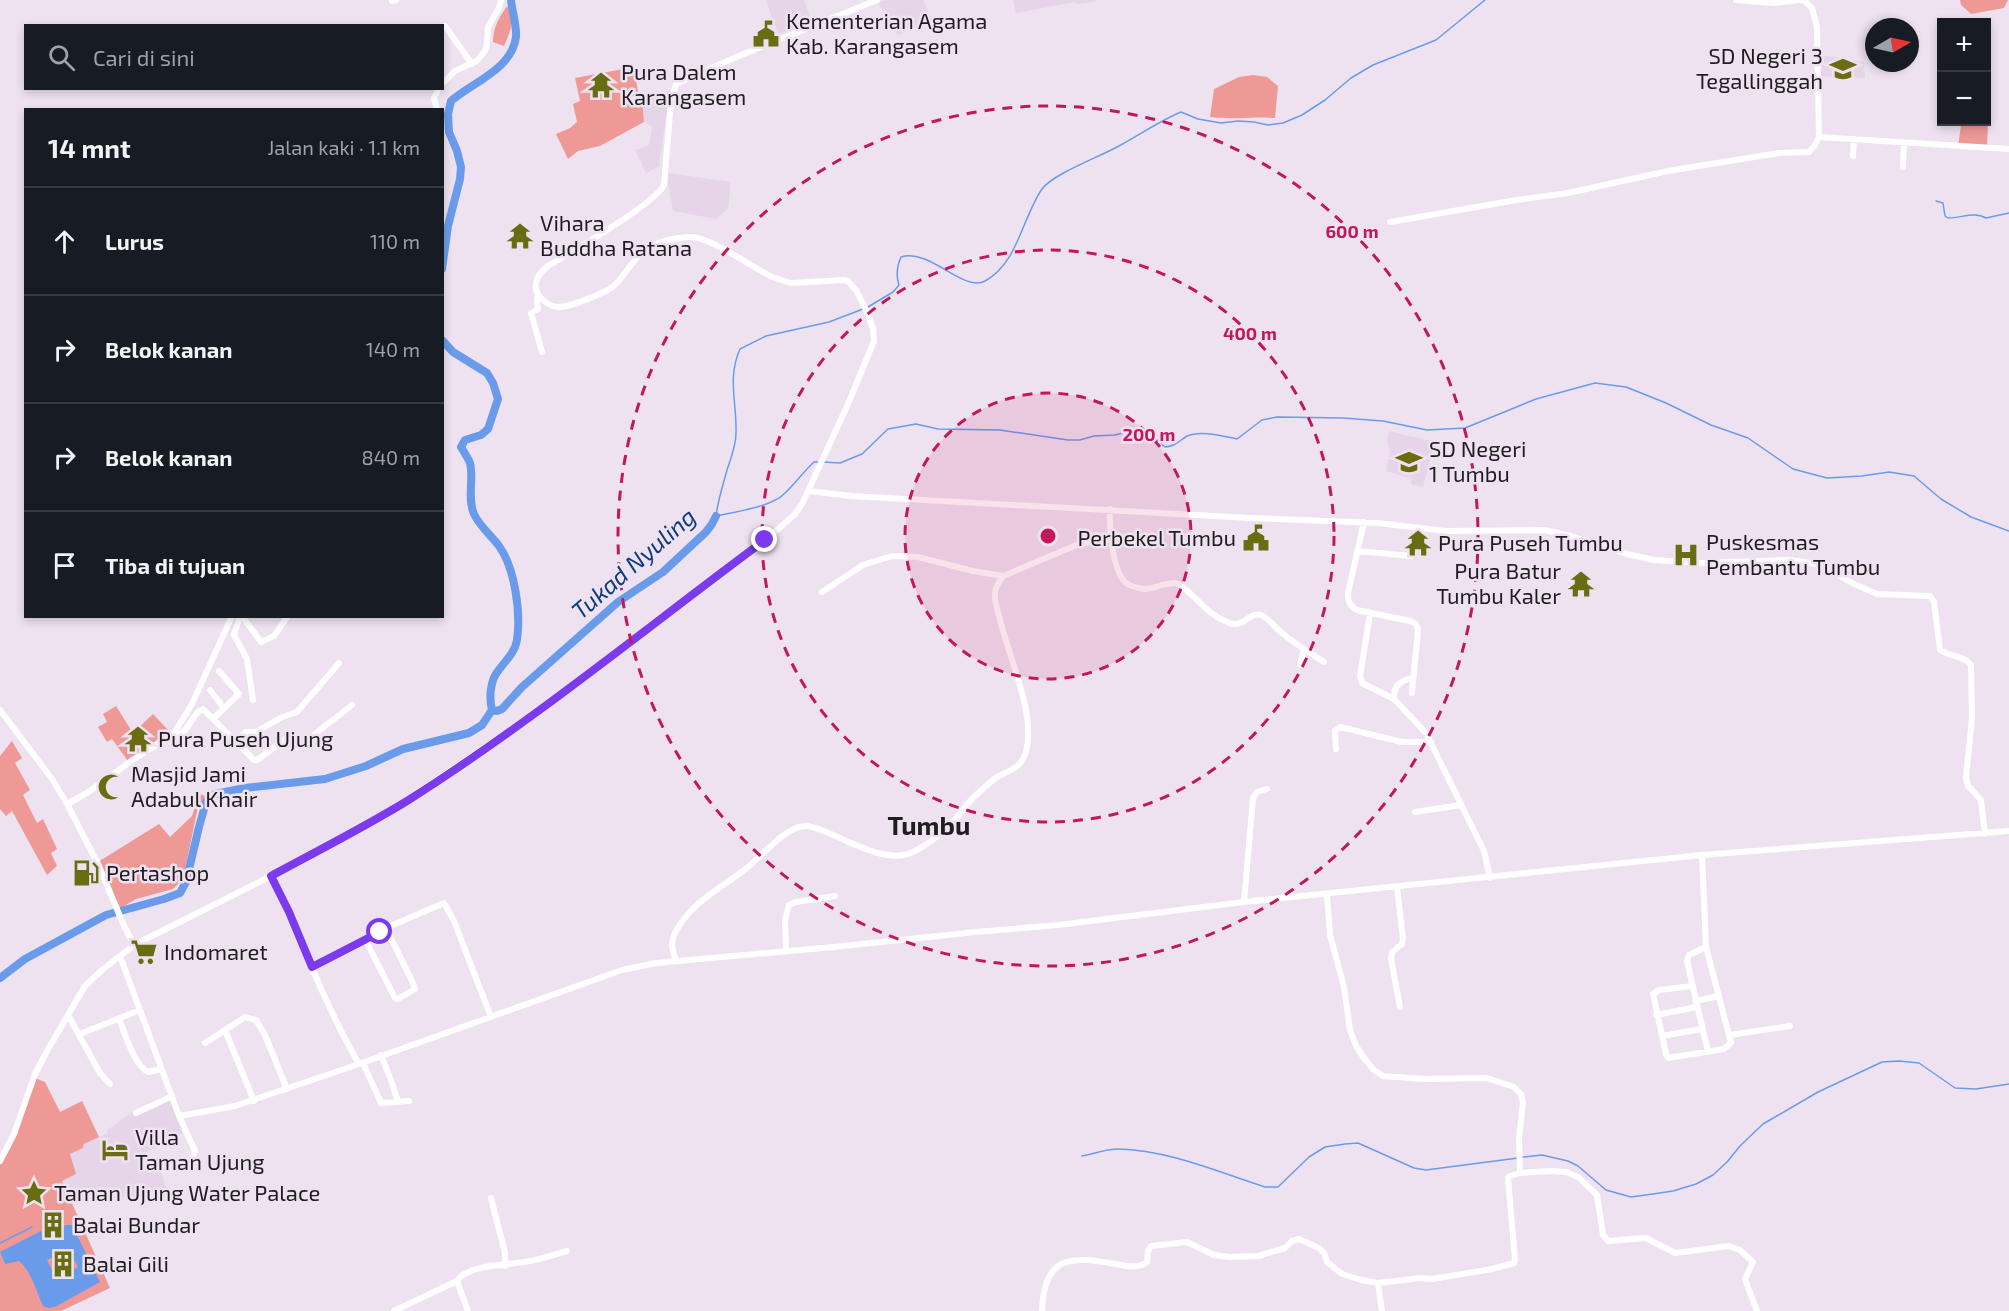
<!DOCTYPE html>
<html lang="id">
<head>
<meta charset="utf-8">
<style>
  :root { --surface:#171b24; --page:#20242c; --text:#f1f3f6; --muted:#9ea1a6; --line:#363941 }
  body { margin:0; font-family:"Exo 2",sans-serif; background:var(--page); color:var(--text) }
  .controls { position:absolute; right:18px; top:18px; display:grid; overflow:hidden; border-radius:0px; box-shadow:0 3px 9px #0003 }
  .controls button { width:54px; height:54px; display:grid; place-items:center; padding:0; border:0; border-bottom:2px solid var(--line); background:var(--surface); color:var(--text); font:30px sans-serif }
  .compass { position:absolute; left:1865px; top:18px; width:54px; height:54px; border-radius:50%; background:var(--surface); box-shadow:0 3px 9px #0003; rotate:81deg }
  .stop { position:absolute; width:18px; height:18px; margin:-14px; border:4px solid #7c3aed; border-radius:50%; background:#fff }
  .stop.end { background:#7c3aed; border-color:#fff; box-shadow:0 2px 6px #0008 }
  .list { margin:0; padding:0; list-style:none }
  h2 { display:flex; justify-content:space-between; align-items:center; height:78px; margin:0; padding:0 24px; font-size:26px }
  h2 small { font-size:20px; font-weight:400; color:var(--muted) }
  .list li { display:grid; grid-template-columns:39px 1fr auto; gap:18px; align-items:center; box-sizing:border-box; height:108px; padding:0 24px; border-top:2px solid var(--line) }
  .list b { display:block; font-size:22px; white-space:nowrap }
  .list em { font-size:20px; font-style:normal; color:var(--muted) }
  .icon { flex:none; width:33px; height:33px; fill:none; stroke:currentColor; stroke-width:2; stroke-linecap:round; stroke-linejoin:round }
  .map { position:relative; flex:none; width:2009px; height:1311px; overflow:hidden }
  .search { position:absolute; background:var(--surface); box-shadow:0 3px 9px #0003; left:24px; top:24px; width:420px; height:66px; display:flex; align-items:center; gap:15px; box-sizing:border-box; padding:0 21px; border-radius:0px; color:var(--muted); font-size:22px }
  .panel { position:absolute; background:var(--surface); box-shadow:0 3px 9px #0003; left:24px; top:108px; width:420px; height:510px; border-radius:0px }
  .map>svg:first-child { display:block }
  .built { fill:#e6d5e9 }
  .green { fill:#ee9996 }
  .water { fill:#6a9beb; fill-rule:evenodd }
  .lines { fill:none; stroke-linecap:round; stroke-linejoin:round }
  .stream { stroke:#6a9beb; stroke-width:1.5 }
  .river { stroke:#6a9beb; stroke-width:8 }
  .minor { stroke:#fff; stroke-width:6 }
  .route { stroke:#7c3aed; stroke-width:8 }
  .ring { fill:none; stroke:#c2185b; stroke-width:3; stroke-dasharray:10 8 }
  .labels { text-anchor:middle; stroke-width:5; stroke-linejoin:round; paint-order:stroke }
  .poi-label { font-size:22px; fill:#201c21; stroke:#eee2f0; text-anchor:start }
  .water-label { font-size:24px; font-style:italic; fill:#0e3b81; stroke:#eee2f0 }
  .quarter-label { font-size:26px; font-weight:bold; fill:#201c21; stroke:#eee2f0 }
  .centre { fill:#c2185b; stroke:#eee2f0; stroke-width:3 }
  .ring-label { font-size:18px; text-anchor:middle; font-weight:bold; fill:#c2185b; stroke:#eee2f0; stroke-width:5; stroke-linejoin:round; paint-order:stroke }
</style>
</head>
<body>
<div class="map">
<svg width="2009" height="1311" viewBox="0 0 2009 1311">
  <rect width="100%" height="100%" fill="#eee2f0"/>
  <path class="built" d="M766,0H804L812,21L778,35Z
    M886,0H923L932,20L898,35L878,3Z
    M1013,0H1096V1L1085,3L1076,4V2L1016,13Z
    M1821,55L1864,62L1865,78L1820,76Z
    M670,90L659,166L646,173L635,150L649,145L652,126L644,122L642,101Z
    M669,173L731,182L728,209L716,219L673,211L668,182Z
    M1389,431L1435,442L1423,487L1411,484L1412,479L1386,471L1390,453L1387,440Z
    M168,1094L183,1133L147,1152L155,1168L161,1172L167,1190L145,1201L128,1196L72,1205L62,1181L76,1174L69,1154L74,1153L84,1144L108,1133L107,1130L134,1111Z"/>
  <path class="green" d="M1960,0H2008L2004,8L1971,14L1961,5Z
    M507,6C516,21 510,32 504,46L493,42C493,27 499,18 507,6Z
    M634,67L638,92L631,97L633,104L642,101L644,122L600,146L578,151L568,159L556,134L570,128L577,122L573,104L580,101L575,78Z
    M1253,75L1267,77L1278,86L1275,118C1254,116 1232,120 1210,117L1214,89L1239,77Z
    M1988,125L1987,148L1958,146L1961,126Z
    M116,706L133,733L153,714L169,731L128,761L112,739L107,742L98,727L107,722L103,714Z
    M12,741L22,758L15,763L30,790L23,795L37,823L43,819L57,849L51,853L57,866L47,875L12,811L6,816L0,809V756Z
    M199,794L206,796L198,807L183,879L173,889L136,899L121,908L113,897L98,862L159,824L170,837L192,816Z
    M35,1078L45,1082L60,1112L82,1101L99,1137L84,1144L83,1148L70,1154L76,1174L62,1181L110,1288L61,1311H0V1162Z"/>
  <path class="water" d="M65,1225H72L100,1282L55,1307L48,1308L43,1306C36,1291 32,1272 19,1261L5,1264L0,1252L41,1231L49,1237L57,1235ZM69,1250L78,1267L56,1278L47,1260Z"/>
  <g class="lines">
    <path class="stream" d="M1936,201L1943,203L1945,216L1948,218C1962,218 1974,211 1986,218L2009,213
      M868,307L893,292L899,285C896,276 897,266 901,257C930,248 964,293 985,281C1018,263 1022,218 1042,189C1053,174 1099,157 1117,147C1138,136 1159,121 1181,112L1198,119L1221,123L1238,121L1254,122L1268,125L1283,123L1302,115L1325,100L1351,78L1373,65L1436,40L1485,0
      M818,462H814C803,472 795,484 784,494C771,507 734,512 716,516C718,500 723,485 727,470C731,458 736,446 736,433C737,403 727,378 740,349L766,336L829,322L863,309
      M823,462L840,463L862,454L888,429L916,424L938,429L1000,430L1068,440H1080L1094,436L1115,435L1134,430L1150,434L1165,447C1176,446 1179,441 1187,436C1201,430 1222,436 1237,439L1262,420L1277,417L1343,418L1383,421L1427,430L1465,428L1536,399L1595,383L1626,387L1666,403L1711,425L1748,438L1793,469L1827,478L1862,476L1889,472L1914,476L1941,499L1971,517L2009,531
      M1082,1156C1093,1154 1106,1149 1118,1149C1168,1150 1218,1172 1265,1187H1278L1309,1157L1325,1147L1345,1144L1358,1143L1414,1168L1426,1170L1518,1158
      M1523,1157L1542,1155L1568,1161L1578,1166L1606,1190L1631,1197L1653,1194L1673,1191L1696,1184L1713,1175L1727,1162L1740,1146L1763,1124L1818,1092L1882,1062L1899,1061L1919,1063L1955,1088L1976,1089L2009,1084
      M0,1243L32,1227"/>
    <path class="river" d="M442,269L448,226L460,179L461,167L457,151L449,132L448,114L451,101C473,82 512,69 516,37C517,26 512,11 511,0
      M442,340L453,352L487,373L493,383L498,399L488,429L481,435L465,440L461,447C464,452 468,458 470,463C474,479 467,498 474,514C480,527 491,535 499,546C515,568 521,613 517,640C515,653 505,661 498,671C490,681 489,698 492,710
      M0,978L25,959L106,915L164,899L180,893L186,882L199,827L206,802L215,794L245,788L325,779L366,766L403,749L469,733L482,725L492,710L497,711L502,709L522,687L618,602L663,572L706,532L712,524L716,516"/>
    <path class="minor" d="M1736,0L1774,3L1798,0
      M392,1L396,0
      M445,26L472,64
      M442,84L455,71L477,61L485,51L487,44L488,27L499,8L501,0
      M437,110L434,98L439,88
      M1819,137L2009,149
      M1853,156L1854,139
      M1903,167L1904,143
      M1390,222L1517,200L1568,193L1668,171L1779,153L1809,152L1815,145L1819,137L1817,27L1812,8L1805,1L1800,0
      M538,294L537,302L538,309L531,313L542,352
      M809,491L851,496L1250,518L1378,523L1445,531L1544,530L1571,536L1627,554L1654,560L1702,563L1788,560L1811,563L1824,567L1854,584L1877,594L1930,596L1934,602L1940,650C1949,657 1964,655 1971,665L1972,718L1966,778L1968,786L1981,800L1985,834
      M1110,509C1109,527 1112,570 1126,583C1131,587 1138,588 1144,589C1155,589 1165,582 1176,583C1195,593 1204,613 1227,622C1244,630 1249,611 1261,615C1269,618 1275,628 1282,633C1295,644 1309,652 1324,662
      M1364,522L1348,593C1348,601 1349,606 1357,610L1410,621L1416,624L1418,630L1412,693
      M1357,551L1411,556
      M822,592L863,565L892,556L918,557L973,571L1003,576L1079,544L1111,538
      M1370,614L1360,676L1362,683L1394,699L1426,733L1484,851L1490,878
      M240,616L234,635L247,659L253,700
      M242,616L261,642L274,636L288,616
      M1300,665L1304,650
      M210,690L224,708
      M1394,699C1393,686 1401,680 1413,678
      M0,710L52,779L67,804L99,866L124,926L134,945
      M214,718L239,694L219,671
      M173,735L178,736C190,730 192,713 203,709L254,760H257L286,739L297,747L301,745L352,705
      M236,741L246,732H256L282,717L297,712L339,663
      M1336,749L1335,731L1340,727L1402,742H1431
      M67,804L87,793L134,759L173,735L192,704L232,616
      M1415,812L1461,805
      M271,876C301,938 324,1004 359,1064L622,970L656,963L834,947L976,932L1058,925L1244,902L1702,855L2009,831
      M1397,887L1403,939L1402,944L1392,952L1391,959L1400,1007
      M1327,895L1330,935L1344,987L1350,1030L1356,1046L1364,1058L1374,1070L1383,1076L1424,1079L1487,1078L1514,1087L1521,1094L1523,1102L1519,1138L1520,1173
      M1244,902L1253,798L1257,792L1267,789
      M365,939L395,998L398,999L415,989L413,983L386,928
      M1706,947L1689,955L1687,961L1708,1052
      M786,951L785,920L789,905L796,902L835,896
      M120,956L179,1116L195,1151L193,1158C182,1163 170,1173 158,1168
      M676,961C673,952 670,944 674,935C689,903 721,888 747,868C762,856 785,827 805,826C814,826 823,831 831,834C855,844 892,866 917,850C930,843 942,833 953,822C961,813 967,803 976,795C983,789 990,782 997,777C1006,772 1018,769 1023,759C1041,723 1008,657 1000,619C997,609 993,597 996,588C998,583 1001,580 1003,576
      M312,967L386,928L444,903L454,921L491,1017
      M1692,986L1659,990L1653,994L1666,1054L1668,1058L1724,1049L1731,1043L1706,947L1702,855
      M1695,1001L1719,996
      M68,1015L100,1073L110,1084
      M1656,1015L1697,1007
      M119,1019C125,1033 134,1065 148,1072L161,1069
      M225,1030L254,1101
      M80,1034L140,1010
      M1730,1035L1790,1026
      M1662,1036L1702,1029
      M205,1043L245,1017L256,1020L265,1035L287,1089
      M381,1055L392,1083L398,1102
      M363,1063L381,1103L409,1101
      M136,1113L172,1096
      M179,1116L235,1106L359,1064
      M0,1161L14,1134L35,1074L47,1051L85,986L102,970L134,945L271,876L376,820L407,800L534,714L776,531L795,514L802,504L848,404L874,341L873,329L868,314L856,290L848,281L843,280L791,283L772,277C753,268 708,235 689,237C675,238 658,241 645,250C633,259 626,274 615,285C606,293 572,306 560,307C554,307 548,305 543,300C530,289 536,275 548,266C570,253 655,204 664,185L671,101L676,84L734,58L877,0
      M491,1198L505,1253V1266
      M457,1281L468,1311
      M1378,1283L1382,1311
      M394,1311L457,1281C467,1264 511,1265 530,1261C542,1259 555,1254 567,1251
      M1042,1311C1044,1257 1068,1255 1115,1264C1126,1266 1138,1269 1147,1262L1148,1251L1151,1246L1187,1242L1214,1255L1230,1257L1258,1256L1285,1248L1292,1241L1299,1239L1319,1248L1324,1253L1327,1262L1342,1274L1361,1280L1378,1283L1421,1278L1432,1279L1492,1269L1514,1263L1515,1260L1508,1178L1510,1176L1520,1173L1550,1171L1566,1172L1578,1177L1597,1195L1603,1235L1608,1241L1646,1238L1675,1253L1729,1246L1740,1250L1753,1262L1745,1279L1757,1311"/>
  </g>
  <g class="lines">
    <path class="route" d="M380,932L312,967L289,912L271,876C317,851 363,828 407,801C532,722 646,628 765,540"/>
  </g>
  <circle cx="1048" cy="536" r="143" fill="#c2185b" fill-opacity=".12"/>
  <g class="ring">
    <circle cx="1048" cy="536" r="143"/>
    <circle cx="1048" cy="536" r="286"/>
    <circle cx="1048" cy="536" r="430"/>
  </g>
  <defs>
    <g id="civic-bare" transform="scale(2.07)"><path d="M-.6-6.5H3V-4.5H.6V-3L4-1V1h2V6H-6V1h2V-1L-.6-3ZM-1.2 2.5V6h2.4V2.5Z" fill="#686d11" stroke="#eee2f0" stroke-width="2.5" paint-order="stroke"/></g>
    <g id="school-bare" transform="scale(2.07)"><path d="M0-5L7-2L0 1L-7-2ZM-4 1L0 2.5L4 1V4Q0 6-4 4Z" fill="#686d11" stroke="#eee2f0" stroke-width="2.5" paint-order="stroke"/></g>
    <g id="temple-bare" transform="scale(2.07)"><path d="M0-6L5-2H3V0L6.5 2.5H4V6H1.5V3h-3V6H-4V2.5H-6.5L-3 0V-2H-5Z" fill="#686d11" stroke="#eee2f0" stroke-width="2.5" paint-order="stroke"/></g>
    <g id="hospital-bare" transform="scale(2.07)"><path d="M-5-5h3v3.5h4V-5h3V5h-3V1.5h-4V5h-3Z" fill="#686d11" stroke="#eee2f0" stroke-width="2.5" paint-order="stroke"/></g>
    <g id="mosque-bare" transform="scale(2.07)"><path d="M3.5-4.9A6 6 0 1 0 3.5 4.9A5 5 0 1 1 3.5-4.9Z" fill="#686d11" stroke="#eee2f0" stroke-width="2.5" paint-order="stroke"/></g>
    <g id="fuel-bare" transform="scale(2.07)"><path d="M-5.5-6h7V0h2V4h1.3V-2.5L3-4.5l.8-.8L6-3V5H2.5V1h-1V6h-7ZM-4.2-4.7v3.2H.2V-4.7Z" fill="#686d11" stroke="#eee2f0" stroke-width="2.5" paint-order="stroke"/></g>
    <g id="supermarket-bare" transform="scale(2.07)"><path d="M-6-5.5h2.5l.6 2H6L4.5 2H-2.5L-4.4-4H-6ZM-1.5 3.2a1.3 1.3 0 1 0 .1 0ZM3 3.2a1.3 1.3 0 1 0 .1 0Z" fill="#686d11" stroke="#eee2f0" stroke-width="2.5" paint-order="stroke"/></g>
    <g id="hotel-bare" transform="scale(2.07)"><path d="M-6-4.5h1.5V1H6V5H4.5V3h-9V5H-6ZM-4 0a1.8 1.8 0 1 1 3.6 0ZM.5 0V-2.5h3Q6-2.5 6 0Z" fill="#686d11" stroke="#eee2f0" stroke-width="2.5" paint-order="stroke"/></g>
    <g id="sight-bare" transform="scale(2.07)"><path d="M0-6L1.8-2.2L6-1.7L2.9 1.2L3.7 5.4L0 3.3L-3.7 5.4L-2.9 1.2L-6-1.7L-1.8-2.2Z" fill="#686d11" stroke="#eee2f0" stroke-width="2.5" paint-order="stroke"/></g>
    <g id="building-bare" transform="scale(2.07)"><path d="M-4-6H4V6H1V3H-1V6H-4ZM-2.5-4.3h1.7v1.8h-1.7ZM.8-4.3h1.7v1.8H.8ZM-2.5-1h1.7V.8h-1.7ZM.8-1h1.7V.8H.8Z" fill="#686d11" stroke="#eee2f0" stroke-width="2.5" paint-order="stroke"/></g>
  </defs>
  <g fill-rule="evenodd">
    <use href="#civic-bare" x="766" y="34"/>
    <use href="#school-bare" x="1843" y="69"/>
    <use href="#temple-bare" x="601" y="85"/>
    <use href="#temple-bare" x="520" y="236"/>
    <use href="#school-bare" x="1409" y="462"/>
    <use href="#civic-bare" x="1256" y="538"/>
    <use href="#temple-bare" x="1418" y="543"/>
    <use href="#hospital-bare" x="1686" y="555"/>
    <use href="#temple-bare" x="1581" y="584"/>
    <use href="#temple-bare" x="138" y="739"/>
    <use href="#mosque-bare" x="111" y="787"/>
    <use href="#fuel-bare" x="86" y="873"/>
    <use href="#supermarket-bare" x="144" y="952"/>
    <use href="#hotel-bare" x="115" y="1150"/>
    <use href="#sight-bare" x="34" y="1193"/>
    <use href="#building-bare" x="53" y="1225"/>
    <use href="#building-bare" x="63" y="1264"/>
  </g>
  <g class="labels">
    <g class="poi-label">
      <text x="786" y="29">Kementerian Agama<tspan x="786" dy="25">Kab. Karangasem</tspan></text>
      <text x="1823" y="64" text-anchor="end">SD Negeri 3<tspan x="1823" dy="25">Tegallinggah</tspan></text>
      <text x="621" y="80">Pura Dalem<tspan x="621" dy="25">Karangasem</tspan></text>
      <text x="540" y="231">Vihara<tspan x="540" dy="25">Buddha Ratana</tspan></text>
      <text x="1429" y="457">SD Negeri<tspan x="1429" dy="25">1 Tumbu</tspan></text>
      <text x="1236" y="546" text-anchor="end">Perbekel Tumbu</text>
      <text x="1706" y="550">Puskesmas<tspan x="1706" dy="25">Pembantu Tumbu</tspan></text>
      <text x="1438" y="551">Pura Puseh Tumbu</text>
      <text x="1561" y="579" text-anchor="end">Pura Batur<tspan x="1561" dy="25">Tumbu Kaler</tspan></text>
      <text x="158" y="747">Pura Puseh Ujung</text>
      <text x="131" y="782">Masjid Jami<tspan x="131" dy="25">Adabul Khair</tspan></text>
      <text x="106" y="881">Pertashop</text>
      <text x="164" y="960">Indomaret</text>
      <text x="135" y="1145">Villa<tspan x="135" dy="25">Taman Ujung</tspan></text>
      <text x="54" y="1201">Taman Ujung Water Palace</text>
      <text x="73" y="1233">Balai Bundar</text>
      <text x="83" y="1272">Balai Gili</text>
    </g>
    <g class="water-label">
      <text transform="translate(634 564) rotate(-41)" y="8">Tukad Nyuling</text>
    </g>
    <g class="quarter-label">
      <text x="929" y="835">Tumbu</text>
    </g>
  </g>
  <circle cx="1048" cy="536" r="9" class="centre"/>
  <g class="ring-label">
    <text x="1352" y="238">600 m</text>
    <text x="1250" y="340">400 m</text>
    <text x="1149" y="441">200 m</text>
  </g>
</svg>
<div class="controls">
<button>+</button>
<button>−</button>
</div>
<svg class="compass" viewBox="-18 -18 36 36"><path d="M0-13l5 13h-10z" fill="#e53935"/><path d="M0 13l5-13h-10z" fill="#9ea1a6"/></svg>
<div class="stop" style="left:380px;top:932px"></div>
<div class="stop end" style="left:765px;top:540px"></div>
<div class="search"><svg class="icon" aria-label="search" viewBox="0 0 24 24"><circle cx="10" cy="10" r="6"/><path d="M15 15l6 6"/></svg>Cari di sini</div>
<section class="panel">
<h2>14 mnt<small>Jalan kaki · 1.1 km</small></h2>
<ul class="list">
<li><svg class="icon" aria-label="ahead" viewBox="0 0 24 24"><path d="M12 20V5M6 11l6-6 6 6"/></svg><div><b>Lurus</b></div><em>110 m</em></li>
<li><svg class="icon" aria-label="right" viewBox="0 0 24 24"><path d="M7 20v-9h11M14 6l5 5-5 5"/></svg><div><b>Belok kanan</b></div><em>140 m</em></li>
<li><svg class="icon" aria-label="right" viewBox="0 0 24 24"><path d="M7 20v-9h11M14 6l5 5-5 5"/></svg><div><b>Belok kanan</b></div><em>840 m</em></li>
<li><svg class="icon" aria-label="arrive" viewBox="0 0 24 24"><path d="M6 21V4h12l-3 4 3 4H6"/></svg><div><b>Tiba di tujuan</b></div></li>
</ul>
</section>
</div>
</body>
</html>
